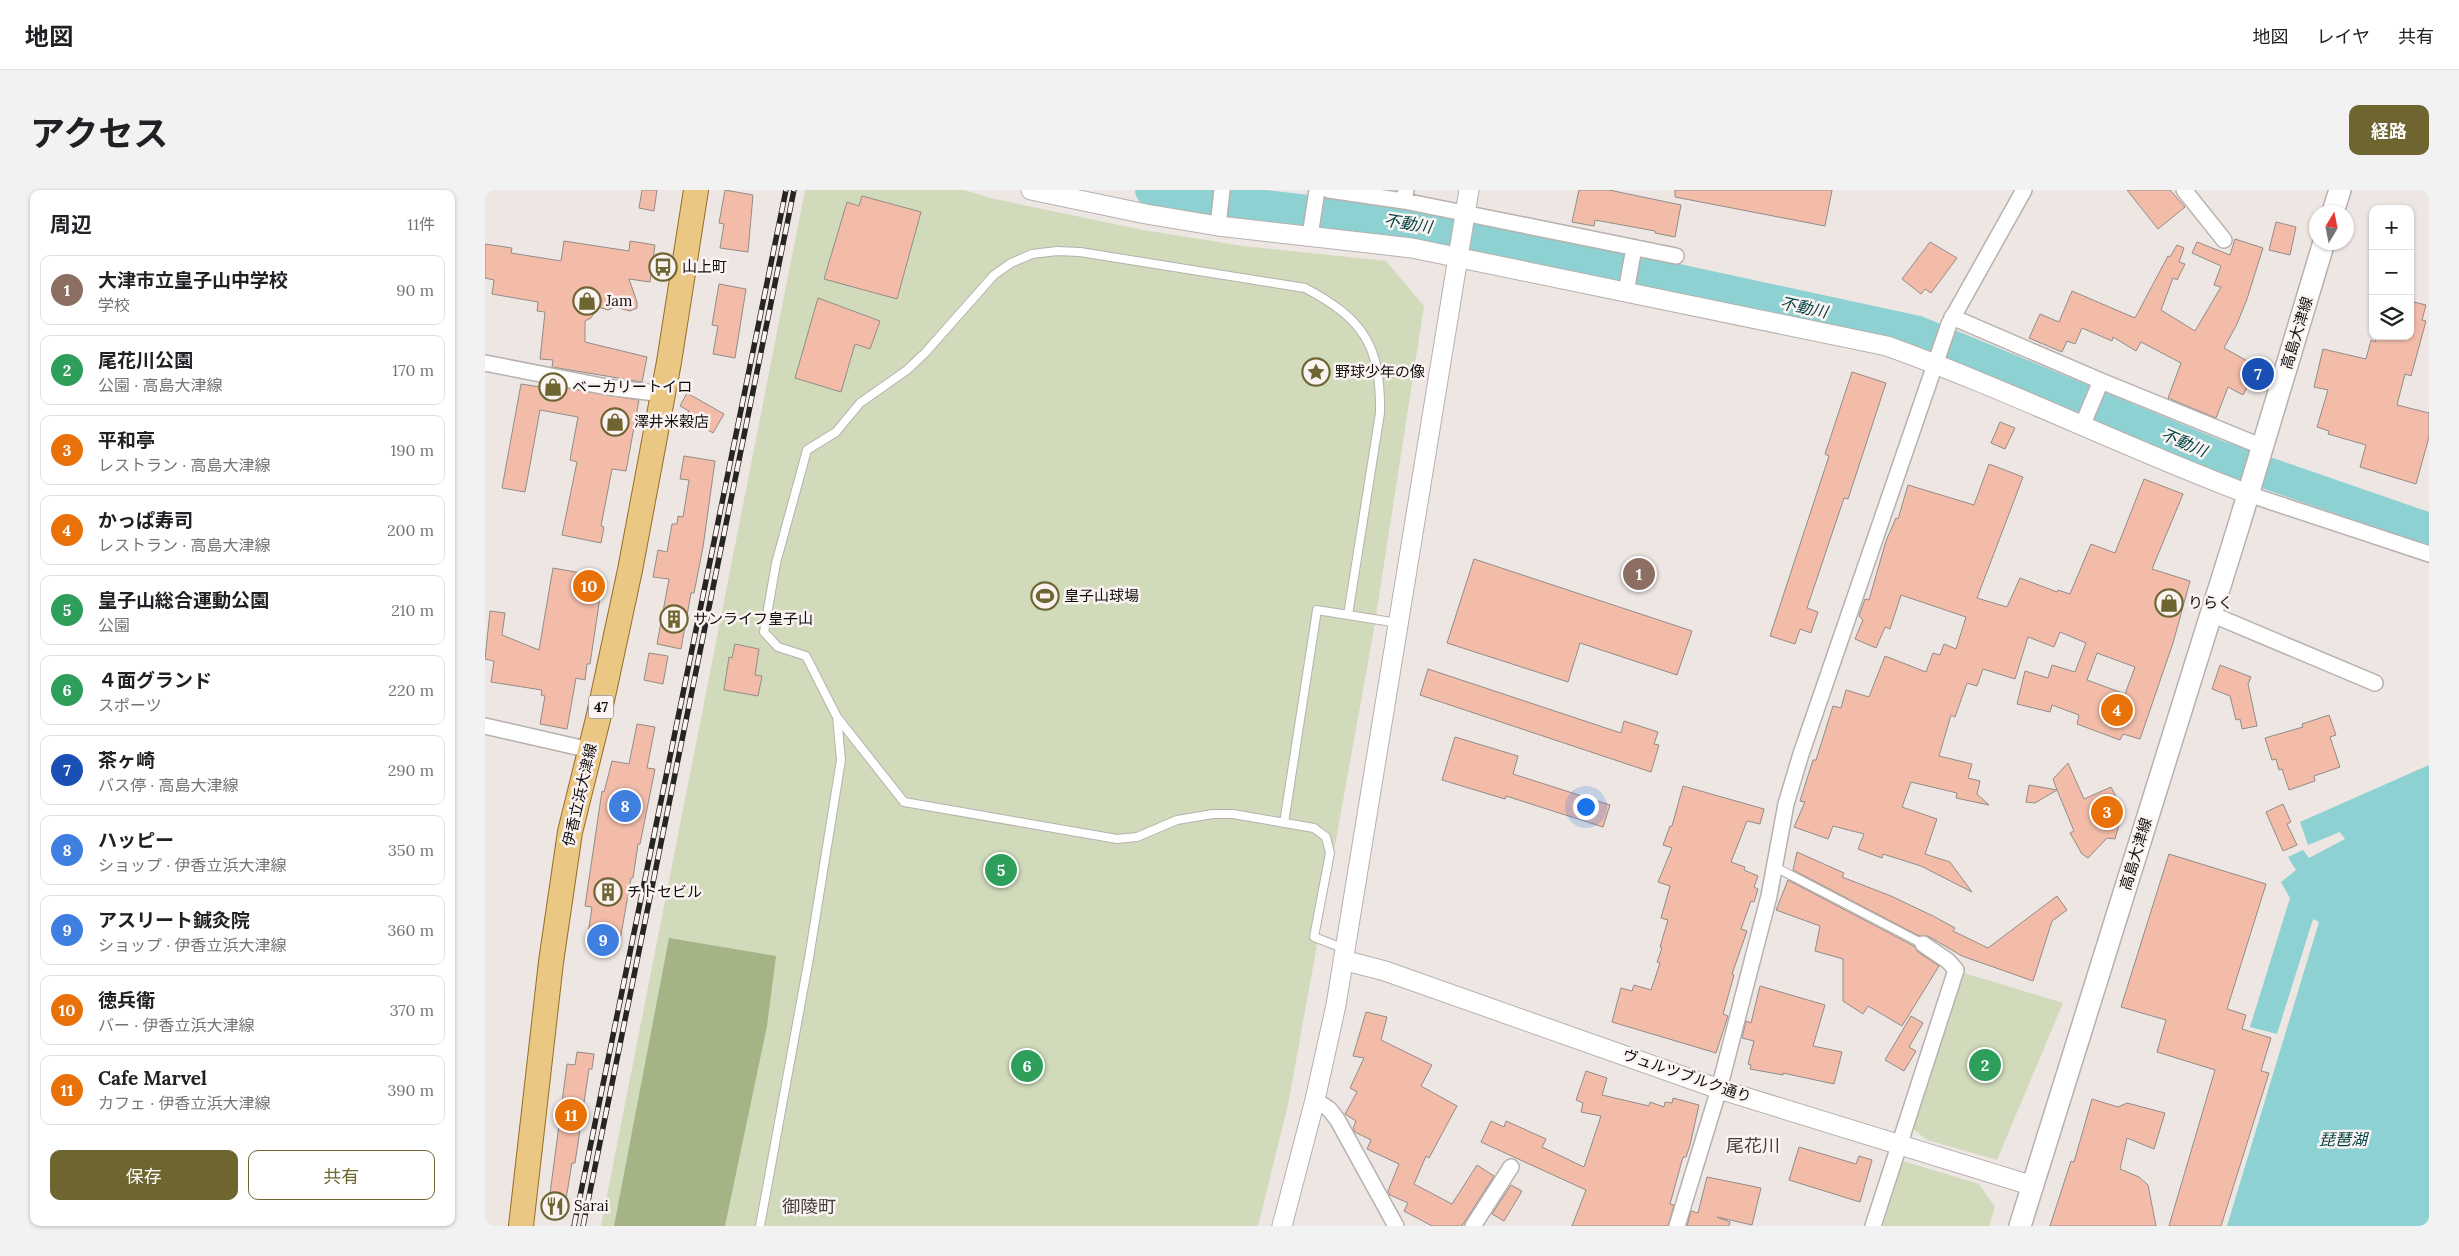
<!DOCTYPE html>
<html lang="ja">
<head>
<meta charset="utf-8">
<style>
  :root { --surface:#fff; --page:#f2f2f2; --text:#202124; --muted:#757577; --line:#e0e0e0; --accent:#6e6531 }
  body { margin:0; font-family:Lora,"Noto Sans JP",serif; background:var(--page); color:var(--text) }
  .controls { position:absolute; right:15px; top:15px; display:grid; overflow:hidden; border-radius:10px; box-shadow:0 1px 4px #0004 }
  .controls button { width:45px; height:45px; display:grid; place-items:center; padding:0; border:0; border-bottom:1px solid var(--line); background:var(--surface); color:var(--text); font:25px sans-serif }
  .compass { position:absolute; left:1824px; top:15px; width:45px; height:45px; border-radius:50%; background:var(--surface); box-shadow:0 1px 4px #0004; rotate:10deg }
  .you { position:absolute; left:1100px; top:616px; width:18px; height:18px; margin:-12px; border:4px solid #fff; border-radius:50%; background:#1a73e8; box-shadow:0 0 0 8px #1a73e833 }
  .badge { display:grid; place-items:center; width:32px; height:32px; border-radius:50%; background:var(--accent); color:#fff; font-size:16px; font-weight:700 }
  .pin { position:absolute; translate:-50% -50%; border:2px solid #fff; box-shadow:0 1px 5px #0006 }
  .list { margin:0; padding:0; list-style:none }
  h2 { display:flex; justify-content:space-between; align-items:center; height:65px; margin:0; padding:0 20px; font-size:21px }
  h2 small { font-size:16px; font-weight:400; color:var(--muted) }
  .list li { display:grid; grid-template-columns:32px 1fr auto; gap:15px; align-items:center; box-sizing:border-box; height:70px; margin:0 10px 10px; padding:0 10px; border:1px solid var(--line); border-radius:10px }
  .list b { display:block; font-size:19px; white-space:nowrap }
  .list p { margin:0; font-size:16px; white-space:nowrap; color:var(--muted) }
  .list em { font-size:16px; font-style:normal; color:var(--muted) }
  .actions { display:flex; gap:10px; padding:15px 20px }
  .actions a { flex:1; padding:11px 0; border:1px solid var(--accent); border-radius:10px; text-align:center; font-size:18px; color:var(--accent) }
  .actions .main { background:var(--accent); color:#fff }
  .icon { flex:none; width:28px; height:28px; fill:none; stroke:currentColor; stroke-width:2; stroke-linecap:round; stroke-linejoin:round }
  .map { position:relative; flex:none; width:1944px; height:1036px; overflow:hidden; border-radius:10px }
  header { display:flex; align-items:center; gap:30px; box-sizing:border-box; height:70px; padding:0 25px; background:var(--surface); border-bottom:1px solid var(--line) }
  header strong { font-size:24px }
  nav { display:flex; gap:28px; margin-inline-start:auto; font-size:18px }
  .intro { display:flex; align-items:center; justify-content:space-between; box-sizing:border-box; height:120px; padding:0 30px }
  h1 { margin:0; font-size:35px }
  .button { padding:12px 22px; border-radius:10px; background:var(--accent); color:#fff; font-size:18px; font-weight:700 }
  main { display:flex; gap:30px; padding:0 30px }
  aside { flex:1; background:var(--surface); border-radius:10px; box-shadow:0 1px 4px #0004 }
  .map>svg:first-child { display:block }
  .green { fill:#d1dbbb }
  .forest { fill:#a5b484 }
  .water { fill:#8dd1d2 }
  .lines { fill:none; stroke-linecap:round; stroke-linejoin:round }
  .river { stroke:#8dd1d2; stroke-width:32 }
  .building { fill:#f2bca9; stroke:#928c89; fill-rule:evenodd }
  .service-casing { stroke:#b7b1ae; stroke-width:10 }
  .minor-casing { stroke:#b7b1ae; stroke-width:18 }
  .tertiary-casing { stroke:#b7b1ae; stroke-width:21 }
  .secondary-casing { stroke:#b7b1ae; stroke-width:24 }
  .primary-casing { stroke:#966d25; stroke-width:26 }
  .service { stroke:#fff; stroke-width:8 }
  .minor { stroke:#fff; stroke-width:15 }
  .tertiary { stroke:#fff; stroke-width:19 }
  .secondary { stroke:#fff; stroke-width:21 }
  .primary { stroke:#ebc784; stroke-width:24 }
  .rail-casing { stroke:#272424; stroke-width:5.5 }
  .rail { stroke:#faf3f1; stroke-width:4; stroke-dasharray:11; stroke-linecap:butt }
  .labels { text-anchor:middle; stroke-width:5; stroke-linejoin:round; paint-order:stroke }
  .shield { fill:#faf3f1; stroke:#565251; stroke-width:1 }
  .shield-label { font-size:14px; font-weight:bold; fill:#100d0d }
  .poi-label { font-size:15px; fill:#100d0d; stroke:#faf3f1; text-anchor:start }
  .street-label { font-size:15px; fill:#100d0d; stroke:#faf3f1 }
  .water-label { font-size:16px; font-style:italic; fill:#004244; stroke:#faf3f1 }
  .quarter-label { font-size:18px; fill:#45403e; stroke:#faf3f1 }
</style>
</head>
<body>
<header>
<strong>地図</strong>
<nav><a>地図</a><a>レイヤ</a><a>共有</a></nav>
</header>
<div class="intro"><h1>アクセス</h1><a class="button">経路</a></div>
<main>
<aside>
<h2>周辺<small>11件</small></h2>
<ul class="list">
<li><span class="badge" style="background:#8d6e63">1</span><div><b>大津市立皇子山中学校</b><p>学校</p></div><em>90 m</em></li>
<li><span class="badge" style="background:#2e9e5b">2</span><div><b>尾花川公園</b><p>公園 · 高島大津線</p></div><em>170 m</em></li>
<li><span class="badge" style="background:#e8710a">3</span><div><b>平和亭</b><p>レストラン · 高島大津線</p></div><em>190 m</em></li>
<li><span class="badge" style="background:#e8710a">4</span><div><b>かっぱ寿司</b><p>レストラン · 高島大津線</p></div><em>200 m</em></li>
<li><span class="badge" style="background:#2e9e5b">5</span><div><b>皇子山総合運動公園</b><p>公園</p></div><em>210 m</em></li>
<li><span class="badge" style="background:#2e9e5b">6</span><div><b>４面グランド</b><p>スポーツ</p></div><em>220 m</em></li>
<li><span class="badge" style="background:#1a4fb4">7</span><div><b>茶ヶ崎</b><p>バス停 · 高島大津線</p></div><em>290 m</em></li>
<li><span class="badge" style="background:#3f7fe0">8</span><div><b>ハッピー</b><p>ショップ · 伊香立浜大津線</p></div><em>350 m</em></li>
<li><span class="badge" style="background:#3f7fe0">9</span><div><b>アスリート鍼灸院</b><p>ショップ · 伊香立浜大津線</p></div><em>360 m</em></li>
<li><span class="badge" style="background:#e8710a">10</span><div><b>徳兵衛</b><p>バー · 伊香立浜大津線</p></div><em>370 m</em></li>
<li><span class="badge" style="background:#e8710a">11</span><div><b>Cafe Marvel</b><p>カフェ · 伊香立浜大津線</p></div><em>390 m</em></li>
</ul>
<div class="actions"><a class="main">保存</a><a>共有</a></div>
</aside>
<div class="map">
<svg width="1944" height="1036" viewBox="0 0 1944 1036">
  <rect width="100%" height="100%" fill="#ede6e3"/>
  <path class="green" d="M320,0H479L505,8L658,40L758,56L901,71L939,116L888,445L803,915L773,1036H116Z
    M1479,783L1578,813L1512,970L1442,950L1427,938Z
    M1418,971L1494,994L1510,1017L1504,1036H1398Z"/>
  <path class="forest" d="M184,748L291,766L282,836L240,1036H129Z"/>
  <path class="water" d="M1944,575V1036H1742L1834,732L1828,729L1792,844L1765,837L1805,708L1796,692L1811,680L1803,667L1818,660L1824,668L1860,649L1855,642L1823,655L1815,632Z"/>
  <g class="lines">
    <path class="river" d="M666,0L718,9L930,33L1433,142L1730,265L1944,339"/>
  </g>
  <path class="building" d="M157,0H172L169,21L154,18Z
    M240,0L268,5L263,62L235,58L239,34L234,33Z
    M1094,0H1124L1196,15L1190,47L1170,43V41L1110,30L1109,36L1087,32Z
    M1190,0H1347L1340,36L1190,7Z
    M1642,0H1685L1700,17L1673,39Z
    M377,6L436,22L412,109L339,89L362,12L374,16Z
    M1791,32L1811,37L1805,65L1784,60Z
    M1750,49L1778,58L1762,109L1752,134L1739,158L1773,177L1758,205L1743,197L1731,228L1683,208L1696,173L1656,152L1651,161L1628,147L1627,151L1597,138L1590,154L1582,151L1577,162L1544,148L1555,124L1574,132L1587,101L1650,128L1683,66L1685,67L1692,55L1699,58L1694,72L1700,74L1692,90L1688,88L1676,120L1710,141L1736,97L1729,95L1736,76L1707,63L1712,52L1745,65Z
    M79,51L144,61L145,51L170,55L165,92L144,89L152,112V118L145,121L130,117L123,120L113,117L106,128L100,131V152L162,167L157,192L67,177L68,170L55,169L60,122L52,121L53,112L7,104L9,90L0,88V54L27,58L26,63L76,71Z
    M1445,52L1472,68L1446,103L1440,99L1436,104L1417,89Z
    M234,94L261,99L250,168L228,164L233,136L227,135Z
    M333,108L395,131L385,159L370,154L356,202L310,188Z
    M1925,111L1941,115L1937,130L1941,131L1926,186L1920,184L1912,215L1944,223V247L1931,294L1875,277L1881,255L1843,244L1844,241L1832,237L1843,200L1829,197L1838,159L1881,169L1886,150L1890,152L1892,146H1925Z
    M1367,182L1401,193L1363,309L1359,308L1322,418L1333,422L1326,443L1315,439L1310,454L1285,446L1344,266L1340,264Z
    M36,194L62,198L63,195L154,210L141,281L127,279L116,336L119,337L116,353L77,345L92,272L85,270L93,227L55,220L40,302L17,298Z
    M202,203L239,224L228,243L200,226L204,221L195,216Z
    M1515,232L1530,238L1520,259L1506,253Z
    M199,266L230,271L218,357L209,403H206L196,459L172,454L184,389L168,387L173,360L182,362L187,334H192L193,326L198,327L204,290L195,289Z
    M1504,274L1538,287L1492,408L1522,417L1535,388L1572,402L1573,400L1585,404L1606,354L1630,363L1659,289L1698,304L1667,379L1705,391L1688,453L1655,549L1638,544L1635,550L1592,534L1594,525L1567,515L1565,522L1532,514L1540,481L1563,488L1567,475L1590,482L1601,453L1575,442L1569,457L1543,447L1530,489L1498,479L1492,496L1482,493L1470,527L1466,525L1454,566L1487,574L1483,588L1495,591L1492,604L1504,615L1471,608L1472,603L1426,592L1417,617L1452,629L1440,664L1465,672L1487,702L1436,676L1398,664L1397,668L1373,659L1379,644L1348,636L1343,649L1309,637L1320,612L1315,611L1328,570H1331L1348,516L1356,518L1361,500L1384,507L1400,466L1441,482L1448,463L1455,465L1459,454L1471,459L1481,427L1416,405L1405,439L1400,437L1391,458L1370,449L1378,430L1374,426L1380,409L1384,410L1401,351L1411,328L1413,329L1423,295L1489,315ZM1612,463L1650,477L1640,504L1602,490Z
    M989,369L1207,441L1192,485L1095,453L1083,492L962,453Z
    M68,378L118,387L105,474H102L100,490L91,488L82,539L55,534L60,506L56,505L57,500L6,492L9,471L0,469L5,421L20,423L17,445L54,460Z
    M250,454L274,459L270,485L277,486L273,506L239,500L244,467L247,468Z
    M164,463L183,466L178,494L159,490Z
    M1735,475L1766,487L1763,494L1772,536L1757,539L1755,529L1751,530L1745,506L1727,499Z
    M943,479L1136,543L1139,531L1173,542L1169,554L1174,555L1166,582L935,505Z
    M1844,525L1851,545L1845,547L1855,577L1829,586L1830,591L1804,600L1797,579L1794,580L1791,569L1787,570L1780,548L1818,537L1817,534Z
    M152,534L170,537L162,578L170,579L155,654H153L148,688H146L134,756L102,751L107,717L100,716L117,601L119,602L127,571L144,574Z
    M970,547L1033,566L1028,584L1125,615L1118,637L1021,606L1020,609L957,590Z
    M1583,573L1599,609L1626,597L1638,620L1630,649L1622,648L1603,668L1597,664L1585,643L1589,641L1572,600L1550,613L1541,612L1544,595L1572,600L1568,589Z
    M1198,596L1279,619L1275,634L1262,631L1246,672L1260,677L1259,680L1273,686L1269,697L1273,699L1269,712L1266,711L1256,739L1262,741L1247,784L1249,785L1238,824L1243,826L1231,863L1127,832L1136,798L1147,801L1149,795L1166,800L1175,773L1172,772L1177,758L1175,757L1183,730L1176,728L1185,696L1173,692L1187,658L1178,655L1185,636H1187Z
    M1798,614L1806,632L1802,634L1812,655L1798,661L1781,622Z
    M1312,662L1359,683L1357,687L1406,706L1448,726L1470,738L1468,741L1503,758L1572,706L1582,720L1567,731L1548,791L1477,766L1443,746H1434L1308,680Z
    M1684,664L1781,694L1742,819L1761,825L1757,839L1786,848L1776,881L1784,883L1736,1036H1684L1730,880L1672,862L1681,830L1636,817Z
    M1303,690L1429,756L1433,762L1454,776L1417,836L1383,816L1378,824L1358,811V769L1330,761L1335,736L1291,720Z
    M1275,796L1340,815L1328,856L1357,862L1349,894L1298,883V885L1265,879L1266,875L1263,874L1269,851L1257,848L1261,831L1266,833Z
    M881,822L902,827L896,850L947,875L936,896L972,916L944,968L941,966L929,994L967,1014L992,975L1009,986L977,1036H947L919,1021L923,1013L905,1005L903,1001L914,974L882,959L886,950L870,942L868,938L871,931L860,924L872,902L865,898L879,868L868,866Z
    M1426,826L1438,833L1424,857L1431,861L1419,881L1400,870Z
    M92,862L109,864L107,879H104L90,973H87L79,1021L63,1019L82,874L90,875Z
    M1101,881L1122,888L1117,905L1164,916L1165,912L1179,917L1180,912L1187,913L1188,908L1214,915L1205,955L1201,967H1198L1185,1014L1189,1015L1183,1036H1087L1101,1000L996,952L1006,931L1019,937L1021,931L1061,949L1057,957L1099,977L1116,926L1096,922L1098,913L1091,910Z
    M1607,909L1633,917L1642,913L1680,923L1669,959L1642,948L1635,979L1654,987L1663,995L1671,1036H1565L1586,971L1589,972Z
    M1314,957L1371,974L1374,966L1387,970L1375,1012L1304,990Z
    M1222,987L1276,998L1267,1035L1232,1027L1245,1032L1244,1036H1202L1206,1021L1213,1023Z
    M1026,995L1037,1001L1019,1031L1007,1024Z"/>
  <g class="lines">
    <g class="service-casing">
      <path id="service" d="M352,527L419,612L632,649L652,647L692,630L728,624H748L829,638L841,647L845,663L829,747L860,759
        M799,633L832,420L913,433
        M1290,677L1438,754
        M275,1036L324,768L356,570L352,527L321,466L293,457L279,442L291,373L322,260L351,242L375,213L422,180L440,163L509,85L526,73L547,64L572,61L595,62L820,98C879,129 896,156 895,223L863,425"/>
    </g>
    <g class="minor-casing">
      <path id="minor" d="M844,0L919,11L921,0
        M1699,0L1739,50
        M919,11L1191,66
        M733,36L737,0
        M825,46L832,0
        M1141,102L1149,58
        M1467,127L1616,191L1778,257
        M0,173L122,197L178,204
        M1597,236L1616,191
        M1763,304L1944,364
        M1726,424L1890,493
        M0,536L105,560
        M830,910L844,919L852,929L911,1036
        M988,1036L1026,977
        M1192,1036L1234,899L1284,706L1301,614L1316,564L1464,134L1539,0
        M1388,1036L1471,780L1463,771L1438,754"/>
    </g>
    <g class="tertiary-casing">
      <path id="tertiary" d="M546,0L661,24L733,36L927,58L1402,156C1524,200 1641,258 1763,304
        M858,770L900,781L1234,899L1548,996
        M797,1036L830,910L851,815L984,0"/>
    </g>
    <g class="secondary-casing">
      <path id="secondary" d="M1848,22L1855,0
        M1535,1036L1753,338L1839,52"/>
    </g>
    <g class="primary-casing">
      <path id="primary" d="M36,1036L66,772L85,642L113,529L145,380L184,172L211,0"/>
    </g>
    <use href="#service" class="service"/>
    <use href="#minor" class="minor"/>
    <use href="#tertiary" class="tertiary"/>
    <use href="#secondary" class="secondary"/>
    <use href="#primary" class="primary"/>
    <g class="rail-casing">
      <path id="rail" d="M89,1036L301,0
        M98,1036L309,0"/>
    </g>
    <use href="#rail" class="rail"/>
  </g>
  <defs>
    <g id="bus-ring" transform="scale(1.4375)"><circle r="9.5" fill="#faf3f1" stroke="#6e6531" stroke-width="1.5"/><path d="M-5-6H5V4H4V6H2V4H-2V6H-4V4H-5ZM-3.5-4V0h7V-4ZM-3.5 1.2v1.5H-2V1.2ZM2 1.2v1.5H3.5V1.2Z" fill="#6e6531"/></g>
    <g id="shop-ring" transform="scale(1.4375)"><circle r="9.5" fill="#faf3f1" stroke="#6e6531" stroke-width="1.5"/><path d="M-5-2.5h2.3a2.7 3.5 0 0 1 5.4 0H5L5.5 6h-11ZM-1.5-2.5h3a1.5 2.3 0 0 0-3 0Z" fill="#6e6531"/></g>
    <g id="sight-ring" transform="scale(1.4375)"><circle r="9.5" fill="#faf3f1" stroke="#6e6531" stroke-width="1.5"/><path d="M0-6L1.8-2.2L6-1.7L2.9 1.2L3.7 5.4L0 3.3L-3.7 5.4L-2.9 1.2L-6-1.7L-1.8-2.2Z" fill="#6e6531"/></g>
    <g id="stadium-ring" transform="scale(1.4375)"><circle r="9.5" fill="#faf3f1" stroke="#6e6531" stroke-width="1.5"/><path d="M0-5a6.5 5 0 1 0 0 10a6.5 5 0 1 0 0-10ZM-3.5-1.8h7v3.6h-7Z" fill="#6e6531"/></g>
    <g id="building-ring" transform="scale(1.4375)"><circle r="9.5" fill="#faf3f1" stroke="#6e6531" stroke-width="1.5"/><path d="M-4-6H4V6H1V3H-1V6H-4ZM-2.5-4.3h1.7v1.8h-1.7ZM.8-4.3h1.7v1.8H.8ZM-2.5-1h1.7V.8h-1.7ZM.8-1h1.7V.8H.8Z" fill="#6e6531"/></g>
    <g id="restaurant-ring" transform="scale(1.4375)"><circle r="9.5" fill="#faf3f1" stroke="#6e6531" stroke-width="1.5"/><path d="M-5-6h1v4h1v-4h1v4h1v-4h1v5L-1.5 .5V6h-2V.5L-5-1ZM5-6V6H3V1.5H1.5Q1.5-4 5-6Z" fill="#6e6531"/></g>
  </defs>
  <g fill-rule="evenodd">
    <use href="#bus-ring" x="178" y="77"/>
    <use href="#shop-ring" x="102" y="111"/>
    <use href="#sight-ring" x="831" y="182"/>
    <use href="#shop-ring" x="68" y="197"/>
    <use href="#shop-ring" x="130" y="232"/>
    <use href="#stadium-ring" x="560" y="406"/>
    <use href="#shop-ring" x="1684" y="413"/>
    <use href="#building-ring" x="189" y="429"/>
    <use href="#building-ring" x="123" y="702"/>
    <use href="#restaurant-ring" x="70" y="1016"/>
  </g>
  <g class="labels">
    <rect class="shield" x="103.5" y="505.5" width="25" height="23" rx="4"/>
    <g class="shield-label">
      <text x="116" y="522">47</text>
    </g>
    <g class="poi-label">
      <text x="197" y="82">山上町</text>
      <text x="121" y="116">Jam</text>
      <text x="850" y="187">野球少年の像</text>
      <text x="87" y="202">ベーカリートイロ</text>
      <text x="149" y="237">澤井米穀店</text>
      <text x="579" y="411">皇子山球場</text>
      <text x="1703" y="418">りらく</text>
      <text x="208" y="434">サンライフ皇子山</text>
      <text x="142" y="707">チトセビル</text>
      <text x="89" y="1021">Sarai</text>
    </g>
    <g class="street-label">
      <text transform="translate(1812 143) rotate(-73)" y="5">高島大津線</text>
      <text transform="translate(95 605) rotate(-77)" y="5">伊香立浜大津線</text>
      <text transform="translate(1651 664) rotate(-73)" y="5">高島大津線</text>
      <text transform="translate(1202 886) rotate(19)" y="5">ヴュルツブルク通り</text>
    </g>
    <g class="water-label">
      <text transform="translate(923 33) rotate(9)" y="6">不動川</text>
      <text transform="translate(1319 117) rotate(12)" y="6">不動川</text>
      <text transform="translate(1699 252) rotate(23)" y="6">不動川</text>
      <text x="1858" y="955">琵琶湖</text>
    </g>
    <g class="quarter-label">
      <text x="1268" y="962">尾花川</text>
      <text x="324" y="1023">御陵町</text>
    </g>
  </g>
</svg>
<div class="controls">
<button>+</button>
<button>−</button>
<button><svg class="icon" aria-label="layers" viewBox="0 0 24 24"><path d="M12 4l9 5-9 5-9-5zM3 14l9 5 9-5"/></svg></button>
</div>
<svg class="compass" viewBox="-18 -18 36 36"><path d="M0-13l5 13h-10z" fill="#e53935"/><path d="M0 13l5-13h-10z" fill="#757577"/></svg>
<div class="you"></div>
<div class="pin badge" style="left:1154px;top:384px;background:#8d6e63">1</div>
<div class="pin badge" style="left:1500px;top:875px;background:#2e9e5b">2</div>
<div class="pin badge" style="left:1622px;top:622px;background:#e8710a">3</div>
<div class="pin badge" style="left:1632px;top:520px;background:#e8710a">4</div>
<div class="pin badge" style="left:516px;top:680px;background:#2e9e5b">5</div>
<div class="pin badge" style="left:542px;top:876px;background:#2e9e5b">6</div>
<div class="pin badge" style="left:1773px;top:184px;background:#1a4fb4">7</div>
<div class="pin badge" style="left:140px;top:616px;background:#3f7fe0">8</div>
<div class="pin badge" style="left:118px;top:750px;background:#3f7fe0">9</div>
<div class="pin badge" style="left:104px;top:396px;background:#e8710a">10</div>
<div class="pin badge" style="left:86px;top:925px;background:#e8710a">11</div>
</div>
</main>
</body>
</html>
